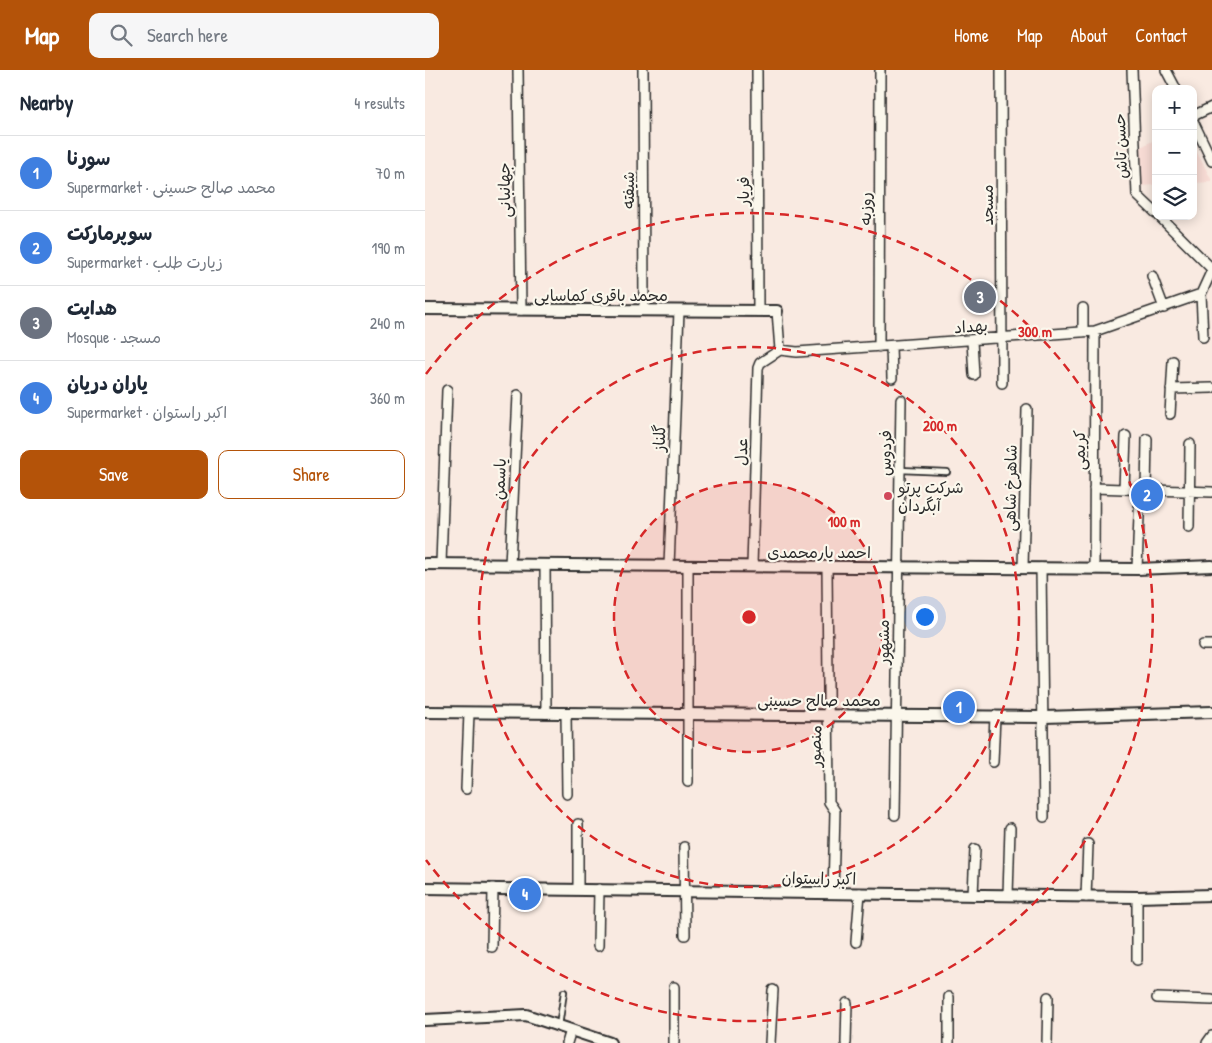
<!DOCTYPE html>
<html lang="en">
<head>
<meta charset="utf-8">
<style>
  :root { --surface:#fff; --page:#f6f6f7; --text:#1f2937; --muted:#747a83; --line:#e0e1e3; --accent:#b45309 }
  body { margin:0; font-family:"Patrick Hand","Playpen Sans Arabic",sans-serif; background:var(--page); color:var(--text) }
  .controls { position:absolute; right:15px; top:15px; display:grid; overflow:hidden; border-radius:10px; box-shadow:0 2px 12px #0003 }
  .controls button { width:45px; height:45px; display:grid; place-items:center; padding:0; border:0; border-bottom:1px solid var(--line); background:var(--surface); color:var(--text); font:25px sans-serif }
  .you { position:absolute; left:499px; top:546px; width:18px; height:18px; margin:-12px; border:4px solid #fff; border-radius:50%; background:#1a73e8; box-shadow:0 0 0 8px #1a73e833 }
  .badge { display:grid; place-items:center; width:32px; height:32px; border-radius:50%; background:var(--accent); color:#fff; font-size:16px; font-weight:700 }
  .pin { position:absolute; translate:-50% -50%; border:2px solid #fff; box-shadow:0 1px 5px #0006 }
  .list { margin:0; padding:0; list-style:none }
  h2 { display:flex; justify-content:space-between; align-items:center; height:65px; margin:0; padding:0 20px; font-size:21px }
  h2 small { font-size:16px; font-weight:400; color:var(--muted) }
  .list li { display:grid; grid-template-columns:32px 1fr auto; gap:15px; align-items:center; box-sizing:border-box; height:75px; padding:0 20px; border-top:1px solid var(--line) }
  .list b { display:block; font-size:19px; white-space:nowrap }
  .list p { margin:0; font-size:16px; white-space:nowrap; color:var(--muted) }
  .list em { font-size:16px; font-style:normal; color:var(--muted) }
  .actions { display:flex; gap:10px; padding:15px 20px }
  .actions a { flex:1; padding:11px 0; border:1px solid var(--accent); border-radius:10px; text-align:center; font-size:18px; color:var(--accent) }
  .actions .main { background:var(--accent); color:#fff }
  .icon { flex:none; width:28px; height:28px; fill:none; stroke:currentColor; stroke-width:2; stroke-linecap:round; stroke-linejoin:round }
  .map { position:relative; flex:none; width:787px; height:973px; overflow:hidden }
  header { display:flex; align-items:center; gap:30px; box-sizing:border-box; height:70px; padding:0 25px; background:var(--accent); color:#fff }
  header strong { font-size:24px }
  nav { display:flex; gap:28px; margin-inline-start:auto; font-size:18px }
  .search { width:350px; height:45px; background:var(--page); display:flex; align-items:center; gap:12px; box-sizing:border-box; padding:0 18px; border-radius:10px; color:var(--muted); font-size:19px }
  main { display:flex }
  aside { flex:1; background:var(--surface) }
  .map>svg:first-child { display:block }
  .built { fill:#f7dbd4 }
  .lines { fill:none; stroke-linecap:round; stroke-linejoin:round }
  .service-casing { stroke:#2b2b2b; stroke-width:8 }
  .minor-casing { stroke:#2b2b2b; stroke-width:12 }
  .tertiary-casing { stroke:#2b2b2b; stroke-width:14 }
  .service { stroke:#fbf7ec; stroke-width:4.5 }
  .minor { stroke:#fbf7ec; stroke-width:9 }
  .tertiary { stroke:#fbf7ec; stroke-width:10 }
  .ring { fill:none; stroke:#d62828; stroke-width:2.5; stroke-dasharray:9 6 }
  .poi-dot { fill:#d1495b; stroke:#fbf7ec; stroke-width:2 }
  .labels { text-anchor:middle; stroke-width:4.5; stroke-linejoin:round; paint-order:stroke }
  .street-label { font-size:16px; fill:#2b2b2b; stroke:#fbf7ec }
  .poi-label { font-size:16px; fill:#2b2b2b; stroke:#fbf7ec; text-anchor:start }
  .centre { fill:#d62828; stroke:#fbf7ec; stroke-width:2.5 }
  .ring-label { font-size:15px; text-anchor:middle; font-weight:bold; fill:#d62828; stroke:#fbf7ec; stroke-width:4.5; stroke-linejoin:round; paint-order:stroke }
</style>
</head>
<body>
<header>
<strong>Map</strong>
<div class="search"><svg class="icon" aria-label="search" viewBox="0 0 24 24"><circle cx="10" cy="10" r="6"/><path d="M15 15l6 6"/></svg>Search here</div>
<nav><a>Home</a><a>Map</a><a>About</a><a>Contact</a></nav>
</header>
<main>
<aside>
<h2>Nearby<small>4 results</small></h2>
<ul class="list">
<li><span class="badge" style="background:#3f7fe0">1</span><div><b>سورنا</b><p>Supermarket · محمد صالح حسینی</p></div><em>70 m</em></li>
<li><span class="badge" style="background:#3f7fe0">2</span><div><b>سوپرمارکت</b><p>Supermarket · زیارت طلب</p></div><em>190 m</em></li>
<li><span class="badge" style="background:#6b7280">3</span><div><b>هدایت</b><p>Mosque · مسجد</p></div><em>240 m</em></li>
<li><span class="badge" style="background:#3f7fe0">4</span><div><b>یاران دریان</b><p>Supermarket · اکبر راستوان</p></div><em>360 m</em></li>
</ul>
<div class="actions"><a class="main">Save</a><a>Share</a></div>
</aside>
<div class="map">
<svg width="787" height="973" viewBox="0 0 787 973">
  <rect width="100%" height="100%" fill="#f9eae1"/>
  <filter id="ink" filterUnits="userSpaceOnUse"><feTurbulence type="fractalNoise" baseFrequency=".02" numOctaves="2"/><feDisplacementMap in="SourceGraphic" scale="10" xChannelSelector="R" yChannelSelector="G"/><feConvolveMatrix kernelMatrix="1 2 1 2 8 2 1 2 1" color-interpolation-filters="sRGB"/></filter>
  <g filter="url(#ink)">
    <path class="built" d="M731,69V115L715,116L714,78Z
      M768,75L787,111V112L768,113Z"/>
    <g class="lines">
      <g class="service-casing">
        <path id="service" d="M475,400L522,402
          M134,956L139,922"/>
      </g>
      <g class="minor-casing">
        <path id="minor" d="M93,0L96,240
          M218,0L219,240
          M332,0L333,241
          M576,0L577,313
          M707,0L712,125L731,143
          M741,0L751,19
          M768,46L787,37
          M768,51L787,91
          M734,146L787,199
          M727,206L739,238
          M776,224L778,267
          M658,238V262
          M352,241L355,280L372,282L670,261L776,224L787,200
          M547,271L549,305
          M466,276L467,308
          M454,277L455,0
          M746,319L787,318
          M745,344L748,291
          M669,418L787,422
          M699,419L701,366
          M721,420L722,369
          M764,457L765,374
          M16,494L22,320
          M85,495L93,325
          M120,495L121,643
          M244,496L254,241
          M263,496V712
          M327,496L333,298L335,293L355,280
          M402,497L404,732L410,741L408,823
          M598,498L602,339
          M616,498L619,747
          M669,499L670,261
          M712,499L715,419
          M778,575H787
          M141,643L142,724
          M568,692L570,646
          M41,719L44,643
          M470,745L476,330
          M259,777L260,865
          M153,819V754
          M548,825L550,779
          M583,825L585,758
          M661,827L663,774
          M431,872L435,823
          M173,876L174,819
          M67,877L68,818
          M712,890V827
          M249,917V973
          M732,928L787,930
          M142,973L146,960
          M345,973L348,920
          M421,973L422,933
          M524,973V927
          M622,973L623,927
          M782,973L787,966"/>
      </g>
      <g class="tertiary-casing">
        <path id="tertiary" d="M0,239L352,241
          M0,494L712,499L787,496
          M0,642L619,647L787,642
          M0,818L712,827L787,825
          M0,950L101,945L185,973"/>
      </g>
      <use href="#service" class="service"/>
      <use href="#minor" class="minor"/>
      <use href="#tertiary" class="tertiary"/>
    </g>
  </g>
  <circle cx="324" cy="547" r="135" fill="#d62828" fill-opacity=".12"/>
  <g class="ring">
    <circle cx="324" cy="547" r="135"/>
    <circle cx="324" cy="547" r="270"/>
    <path d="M1 304A404 404 0 1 1 1 790"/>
  </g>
  <circle class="poi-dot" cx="463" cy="426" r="5"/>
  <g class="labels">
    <g class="street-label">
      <text transform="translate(695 76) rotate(-92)" y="6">حسن تاش</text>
      <text transform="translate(79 120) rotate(-91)" y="6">جهانبانی</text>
      <text transform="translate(203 120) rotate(-90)" y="6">شیفته</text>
      <text transform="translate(318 121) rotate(-90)" y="6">فریار</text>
      <text transform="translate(562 135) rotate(-90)" y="6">مسجد</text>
      <text transform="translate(440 139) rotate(-90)" y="6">روزبه</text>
      <text x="176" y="231">محمد باقری کماسایی</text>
      <text transform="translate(546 256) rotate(-4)" y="6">بهداد</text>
      <text transform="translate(234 368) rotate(-88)" y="6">گلناز</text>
      <text transform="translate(654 380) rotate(-90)" y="6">کریمی</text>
      <text transform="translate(316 382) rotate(-88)" y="6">عدل</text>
      <text transform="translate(460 383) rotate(-89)" y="6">فردوس</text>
      <text transform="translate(74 409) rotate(-87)" y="6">یاسمن</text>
      <text transform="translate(585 418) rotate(-89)" y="6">شاهرخ شاهی</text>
      <text x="394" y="488">احمد یارمحمدی</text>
      <text transform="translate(458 572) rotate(-90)" y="6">مشهور</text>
      <text x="394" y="636">محمد صالح حسینی</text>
      <text transform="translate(390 676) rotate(-89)" y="6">منصور</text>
      <text transform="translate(394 808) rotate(1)" y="6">اکبر راستوان</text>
    </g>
    <g class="poi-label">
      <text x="473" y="423">شرکت پرتو<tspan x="473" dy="18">آبگردان</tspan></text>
    </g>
  </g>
  <circle cx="324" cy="547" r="8" class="centre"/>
  <g class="ring-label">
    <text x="610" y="267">300 m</text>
    <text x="515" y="361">200 m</text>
    <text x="419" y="457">100 m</text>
  </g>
</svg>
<div class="controls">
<button>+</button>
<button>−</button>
<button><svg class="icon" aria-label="layers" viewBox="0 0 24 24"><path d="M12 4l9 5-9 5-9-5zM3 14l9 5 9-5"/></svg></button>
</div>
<div class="you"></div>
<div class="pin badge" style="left:534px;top:637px;background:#3f7fe0">1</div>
<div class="pin badge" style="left:722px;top:425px;background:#3f7fe0">2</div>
<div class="pin badge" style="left:555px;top:227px;background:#6b7280">3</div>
<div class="pin badge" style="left:100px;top:824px;background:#3f7fe0">4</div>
</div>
</main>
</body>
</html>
